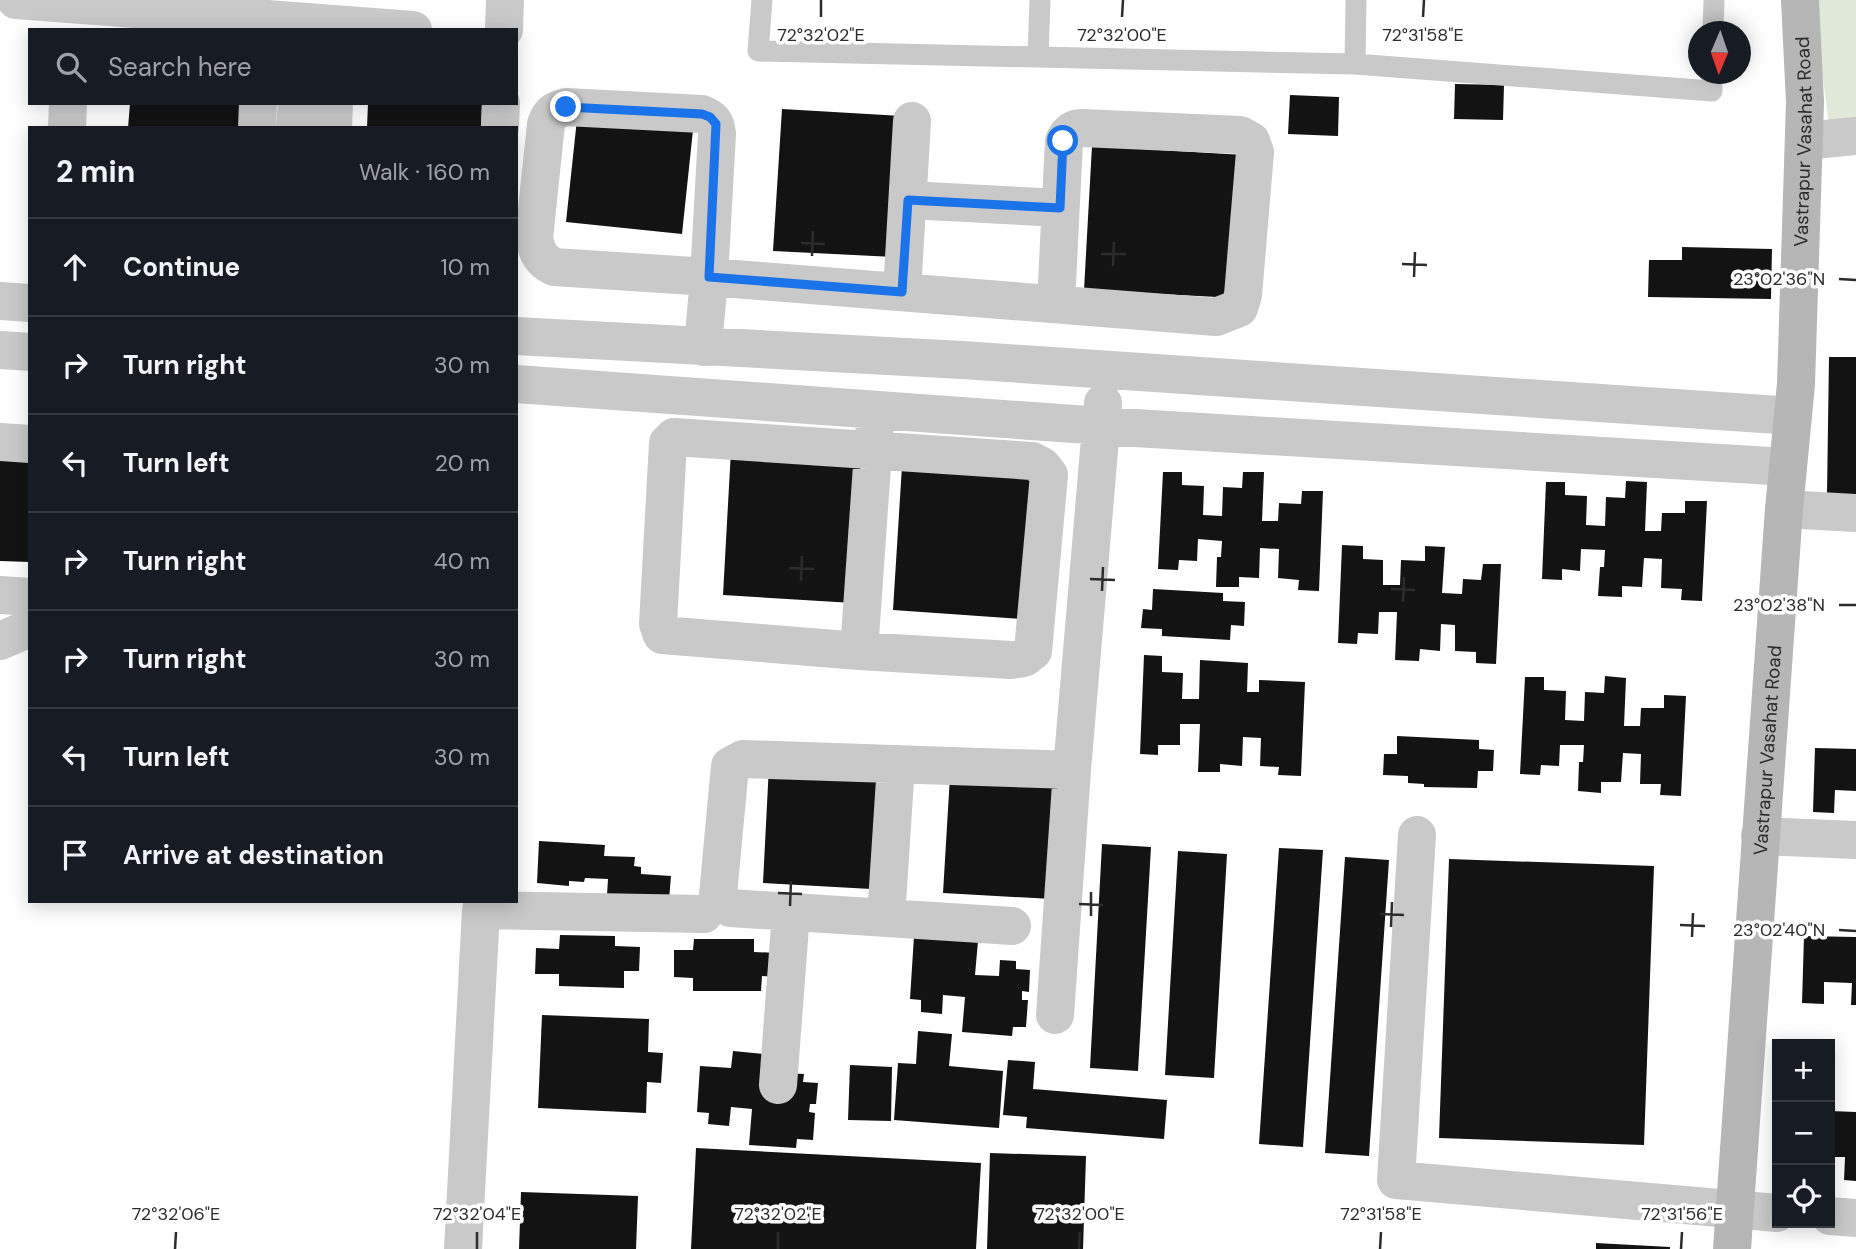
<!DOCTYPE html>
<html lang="en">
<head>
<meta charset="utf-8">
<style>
  :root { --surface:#171b24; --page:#20242c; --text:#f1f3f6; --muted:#9ea1a6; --line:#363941 }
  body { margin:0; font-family:"DM Sans",sans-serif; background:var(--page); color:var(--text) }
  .controls { position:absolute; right:21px; bottom:21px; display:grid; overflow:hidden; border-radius:0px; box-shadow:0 4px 18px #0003 }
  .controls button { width:63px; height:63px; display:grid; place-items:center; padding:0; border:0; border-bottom:2px solid var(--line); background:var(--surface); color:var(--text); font:35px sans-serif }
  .compass { position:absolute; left:1688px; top:21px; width:63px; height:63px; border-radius:50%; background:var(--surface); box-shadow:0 4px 18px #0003; rotate:182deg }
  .stop { position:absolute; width:21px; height:21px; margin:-16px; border:5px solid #1a73e8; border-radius:50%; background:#fff }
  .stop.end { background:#1a73e8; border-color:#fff; box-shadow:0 2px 7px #0008 }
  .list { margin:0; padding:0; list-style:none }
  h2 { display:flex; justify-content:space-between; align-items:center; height:91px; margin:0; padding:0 28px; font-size:30px }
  h2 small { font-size:23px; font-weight:400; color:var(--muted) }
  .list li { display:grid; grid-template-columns:46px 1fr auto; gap:21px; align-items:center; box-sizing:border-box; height:98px; padding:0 28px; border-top:2px solid var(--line) }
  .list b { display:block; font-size:26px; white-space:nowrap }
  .list em { font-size:23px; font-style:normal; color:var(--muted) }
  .icon { flex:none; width:38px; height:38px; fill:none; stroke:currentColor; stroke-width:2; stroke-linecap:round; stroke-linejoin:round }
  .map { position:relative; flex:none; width:1856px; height:1249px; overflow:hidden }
  .search { position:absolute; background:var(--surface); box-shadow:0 4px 18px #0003; left:28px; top:28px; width:490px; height:77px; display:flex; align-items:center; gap:18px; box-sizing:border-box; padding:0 24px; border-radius:0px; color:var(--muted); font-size:26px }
  .panel { position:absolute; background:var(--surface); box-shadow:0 4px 18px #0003; left:28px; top:126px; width:490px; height:777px; border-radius:0px }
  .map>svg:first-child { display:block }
  .green { fill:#e1e9da }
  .building { fill:#131313 }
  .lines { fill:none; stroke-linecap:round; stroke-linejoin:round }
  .lane { stroke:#c9c9c9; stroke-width:21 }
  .street { stroke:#c9c9c9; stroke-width:38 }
  .secondary { stroke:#b6b6b6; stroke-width:38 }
  .route { stroke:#1a73e8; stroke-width:9 }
  .ticks { fill:none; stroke:#2c2c2c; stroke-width:2.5 }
  .labels { text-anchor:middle; stroke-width:7; stroke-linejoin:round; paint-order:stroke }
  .street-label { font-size:19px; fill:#2c2c2c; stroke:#fff }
  .ticks-label { font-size:18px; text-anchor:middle; fill:#2c2c2c; stroke:#fff; stroke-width:7; stroke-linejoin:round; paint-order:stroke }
</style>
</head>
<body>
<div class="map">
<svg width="1856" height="1249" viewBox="0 0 1856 1249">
  <rect width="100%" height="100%" fill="#fff"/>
  <path class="green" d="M1813,0H1856V144L1832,148Z"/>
  <path class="building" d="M1455,84L1504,85L1503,120L1454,119Z
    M1290,95L1339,97L1338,136L1288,134Z
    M130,103H244L242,128H128Z
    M368,103H482L481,128H367Z
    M782,109L902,116L894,257L773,251Z
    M577,119L693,130L682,234L566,222Z
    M1092,146L1244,155L1236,298L1084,290Z
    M1682,247L1772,249L1771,299L1648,297L1649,260H1682Z
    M1829,357H1856V494H1827Z
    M0,447L30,448V562L0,561Z
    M731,450L861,458L853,603L723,595Z
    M902,466L1031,474L1022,619L893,610Z
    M1163,472H1182V485L1204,486L1203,515L1222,516L1223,487L1242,488L1243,472H1264L1262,521H1278L1279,503L1301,504L1302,491H1323L1319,591L1298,590L1299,580L1278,578L1279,549L1260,548L1259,578L1239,577V587H1216L1217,557H1221L1222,541L1198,539L1197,561L1179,560L1178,570L1158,569Z
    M1626,481L1647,482L1645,531H1661L1662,513H1685V501H1707L1702,601L1681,600L1682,589L1661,588L1662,559L1644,558L1642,587L1622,586V597L1598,596L1600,567H1604L1605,550L1581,549L1580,571L1562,569V580L1542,579L1546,482H1565V495L1587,496L1586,525L1605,526L1606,497L1625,498Z
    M1342,545L1363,546V559L1383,560V585H1400L1401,560L1425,561V546L1445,547L1442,593L1462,594L1463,579L1481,580L1483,564H1501L1496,664L1476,663V652L1455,651V625L1441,624L1440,651L1420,649L1419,661L1395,660L1397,612H1379L1378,634L1358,633L1357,644L1338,643Z
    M1153,589L1223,593V601L1245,602L1244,626L1231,625L1230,640L1162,636V629L1141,628L1143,609L1152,610Z
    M1144,655L1162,656V672L1183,673L1182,699H1199L1200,660L1248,663L1247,692H1259V680L1305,682L1301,776L1278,775L1279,767L1260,766L1261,738L1243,737L1242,766L1220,764V772H1198L1200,724H1180V745H1158V755L1140,754Z
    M1605,676L1626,678L1624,726H1640L1641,708H1664V695L1686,696L1681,796L1660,795L1661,784H1640L1641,754L1623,753L1621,782H1601V793L1578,791L1579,762H1583L1584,745H1560L1559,766L1541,765L1540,775L1520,774L1525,677H1544V690L1566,691L1565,720L1584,721L1585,692L1604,693Z
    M1397,736L1479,740V749L1494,750L1493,771H1478L1477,788L1424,787V784L1408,783V776L1383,775L1384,754H1397Z
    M1815,748L1856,749V791L1835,790L1834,813L1813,812Z
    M769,765L877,771L871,889L763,883Z
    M950,776L1058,781L1052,899L943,893Z
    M539,841L605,845L604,856L635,857L634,866L641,867V874L671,876L669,900L607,895L608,879L585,878L584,882L569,881V886L537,883Z
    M1102,844L1151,847L1138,1071L1090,1068Z
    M1279,848L1323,850L1303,1147L1259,1144Z
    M1178,851L1227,854L1214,1078L1165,1075Z
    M1345,857L1389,860L1369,1156L1325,1153Z
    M1449,859L1654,866L1644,1145L1439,1138Z
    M560,935L615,936V946L640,947L639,971H624V988L559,986V974H535L536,948L559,949Z
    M914,936L978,941L975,975L999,976L1000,960L1016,961V969L1030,970L1029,992L1022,991V1000H1028L1026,1027H1013L1012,1036L962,1032L965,997L943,995L942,1014L921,1012V1000L910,999Z
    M1804,936L1856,937V1005H1851L1852,983L1824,982V1004L1802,1003Z
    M694,939H754V952L778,953L777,977L762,976L761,991H693V978L674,977V950H693Z
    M542,1015L649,1019L648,1052L663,1053L661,1083L647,1082L646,1113L538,1108Z
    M918,1031L952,1034L949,1066L1003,1071L999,1128L894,1120L898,1063L916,1064Z
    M733,1051L765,1054L787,1073L804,1074L803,1082L818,1083L816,1104H810L809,1112L815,1113L813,1140L797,1139L796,1148L749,1145L752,1109L731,1107L729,1126L708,1124L709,1113L697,1112L700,1066L731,1068Z
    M1008,1060L1035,1062L1033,1089L1167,1100L1164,1139L1026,1128L1027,1117L1003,1115Z
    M850,1065L892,1067L891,1121L848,1120Z
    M1830,1111L1856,1112V1181L1844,1180L1845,1157H1830Z
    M696,1148L981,1163L976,1249H691Z
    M990,1153L1086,1156L1083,1249H987Z
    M521,1192L638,1196L636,1249H519Z
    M1596,1243L1670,1247V1249H1596Z"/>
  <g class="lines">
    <path class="lane" d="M762,0L758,51L1355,64L1356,0
      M1713,32L1714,0
      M1038,57L1040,0
      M1355,64L1712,91V74"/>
    <path class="street" d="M16,0L413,30
      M504,30L505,0
      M67,128L68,103
      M257,128L258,103
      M295,128L297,103
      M333,128L334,103
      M500,128L501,103
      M1804,141L1856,136
      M908,200L1060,208
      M902,292L912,121
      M0,301L30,303
      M516,336L962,360L1793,416
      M703,347L709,277L554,267C540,260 537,252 534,238L546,124C550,112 555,110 566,107L702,114C713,118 716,123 717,134L709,277L1216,317L1239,308L1243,295L1255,152L1251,141L1240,135L1082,128C1072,128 1068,132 1064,141L1056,304
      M0,350L30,352
      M516,384L1102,426L1788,467
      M674,437L1032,461L1042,466L1049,475L1033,651L1024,658L1011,660L859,651L662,635L658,624L668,443Z
      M0,442L30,444
      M1784,509L1856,513
      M0,595L30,597
      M0,641L30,628
      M859,651L875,423
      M1417,835L1396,1180L1777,1213
      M1760,836L1856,840
      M886,918L896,764
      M1012,926L730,908L720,901L718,895L730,766L743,759L1072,770
      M1055,1015L1072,770L1103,403
      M778,1085L791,913
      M1830,1216L1856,1218
      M463,1249L481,910L704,914"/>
    <path class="secondary" id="s1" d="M1732,1249L1784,509L1796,384L1805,102L1800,0"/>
  </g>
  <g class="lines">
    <path class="route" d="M566,107L702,114L710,117L716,124L709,277L902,292L908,200L1060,208L1063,141"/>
  </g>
  <path class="ticks" d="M821,17V0M1122,17L1123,0M1423,17L1424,0M801,243L825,244M1101,254H1126M812,256L813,231M1402,264L1427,265M1113,266L1114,242M1414,277L1415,252M1839,279L1856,280M789,568L814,569M1090,579L1115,580M801,581L802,556M1391,589L1415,590M1102,591L1103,567M1403,602L1404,577M1839,605H1856M778,893L802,894M1079,904L1103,905M790,906L791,881M1380,914L1404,915M1091,916V892M1680,925L1705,926M1391,927L1392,902M1839,930L1856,931M1692,937L1693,913M175,1249L176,1232M477,1249V1232M778,1249V1232M1079,1249L1080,1232M1380,1249L1381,1232M1681,1249L1682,1232"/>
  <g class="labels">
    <g class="street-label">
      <text dy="7" stroke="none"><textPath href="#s1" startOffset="1110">Vastrapur Vasahat Road</textPath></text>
      <text dy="7" stroke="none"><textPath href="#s1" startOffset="500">Vastrapur Vasahat Road</textPath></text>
    </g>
  </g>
  <g class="ticks-label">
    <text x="821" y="41">72°32'02"E</text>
    <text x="1122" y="41">72°32'00"E</text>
    <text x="1423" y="41">72°31'58"E</text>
    <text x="1779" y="285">23°02'36"N</text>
    <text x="1779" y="611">23°02'38"N</text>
    <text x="1779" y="936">23°02'40"N</text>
    <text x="176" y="1220">72°32'06"E</text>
    <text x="477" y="1220">72°32'04"E</text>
    <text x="778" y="1220">72°32'02"E</text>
    <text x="1080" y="1220">72°32'00"E</text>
    <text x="1381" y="1220">72°31'58"E</text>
    <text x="1682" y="1220">72°31'56"E</text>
  </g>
</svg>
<div class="controls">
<button>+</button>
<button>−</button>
<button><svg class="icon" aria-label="locate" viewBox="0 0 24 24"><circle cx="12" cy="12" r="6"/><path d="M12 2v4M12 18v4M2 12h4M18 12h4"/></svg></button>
</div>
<svg class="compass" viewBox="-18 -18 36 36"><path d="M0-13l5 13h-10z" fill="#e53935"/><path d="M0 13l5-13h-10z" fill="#9ea1a6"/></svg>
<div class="stop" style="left:1063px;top:141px"></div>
<div class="stop end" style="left:566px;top:107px"></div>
<div class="search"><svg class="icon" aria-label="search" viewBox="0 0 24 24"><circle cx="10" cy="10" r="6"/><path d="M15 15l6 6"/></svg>Search here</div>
<section class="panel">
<h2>2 min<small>Walk · 160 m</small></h2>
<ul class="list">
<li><svg class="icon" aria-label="ahead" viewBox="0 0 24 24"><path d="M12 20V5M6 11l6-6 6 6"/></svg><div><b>Continue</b></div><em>10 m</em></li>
<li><svg class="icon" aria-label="right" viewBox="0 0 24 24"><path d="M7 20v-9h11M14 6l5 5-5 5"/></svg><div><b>Turn right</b></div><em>30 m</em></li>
<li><svg class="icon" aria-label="left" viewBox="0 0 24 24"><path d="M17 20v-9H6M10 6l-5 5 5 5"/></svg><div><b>Turn left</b></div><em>20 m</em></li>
<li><svg class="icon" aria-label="right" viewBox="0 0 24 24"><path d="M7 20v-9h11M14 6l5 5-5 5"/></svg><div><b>Turn right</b></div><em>40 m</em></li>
<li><svg class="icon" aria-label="right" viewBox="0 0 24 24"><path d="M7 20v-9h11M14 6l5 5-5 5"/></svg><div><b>Turn right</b></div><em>30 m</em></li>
<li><svg class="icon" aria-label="left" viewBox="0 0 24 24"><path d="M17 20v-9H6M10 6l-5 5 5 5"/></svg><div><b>Turn left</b></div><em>30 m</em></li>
<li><svg class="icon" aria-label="arrive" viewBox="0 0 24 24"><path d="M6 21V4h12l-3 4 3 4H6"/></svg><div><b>Arrive at destination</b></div></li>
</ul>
</section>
</div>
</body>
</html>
